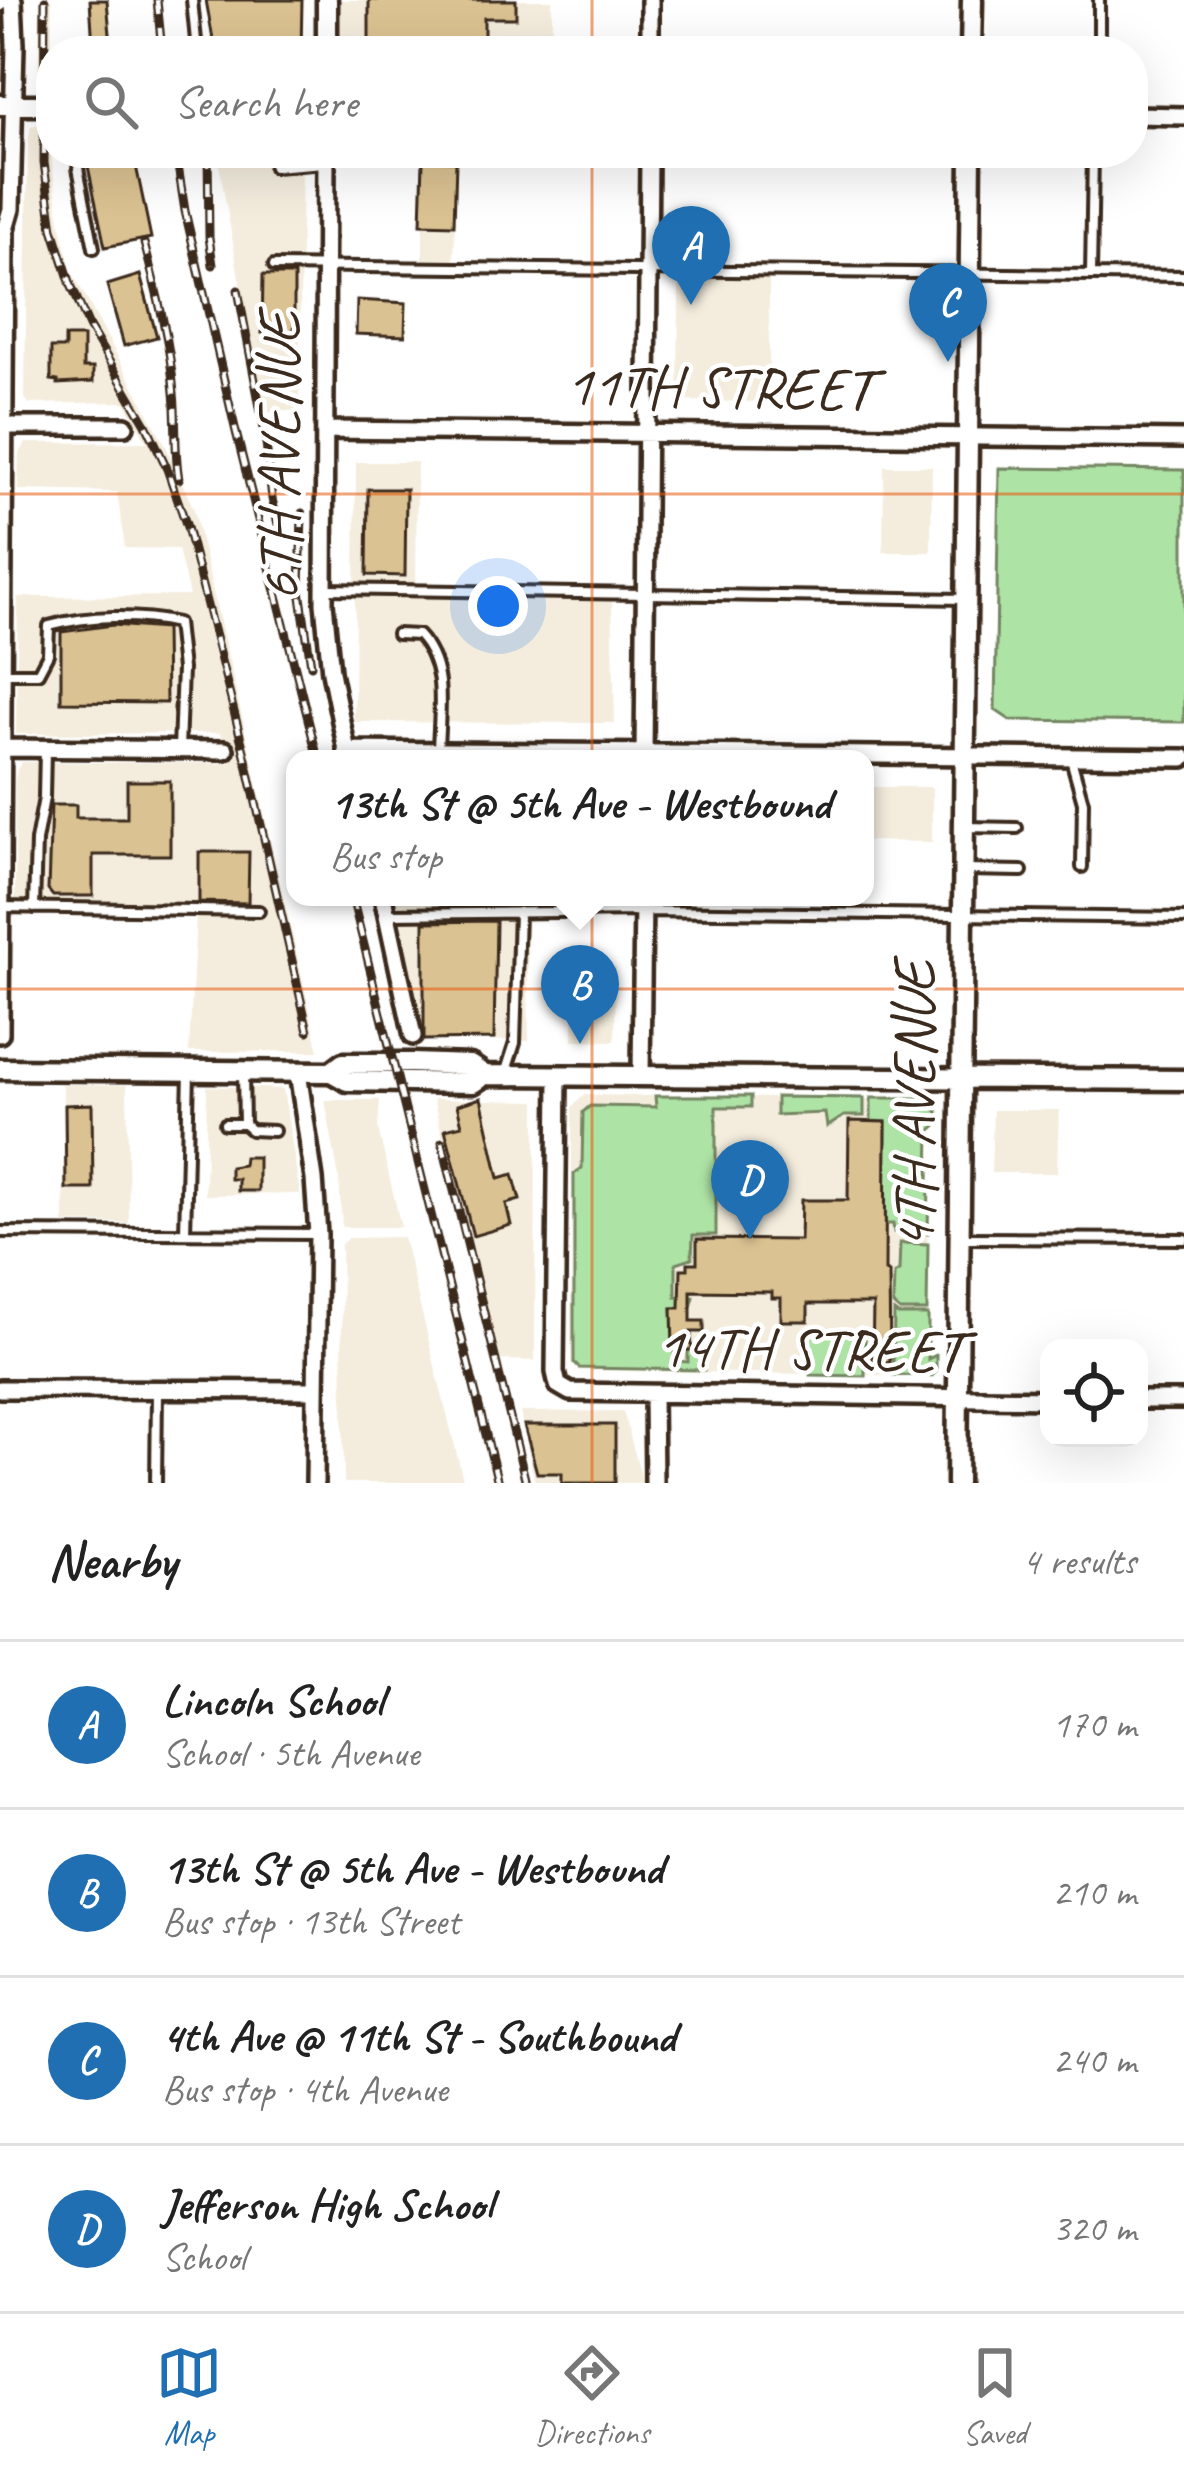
<!DOCTYPE html>
<html lang="en">
<head>
<meta charset="utf-8">
<style>
  :root { --surface:#fff; --page:#f6f6f6; --text:#222; --muted:#767676; --line:#e0e0e0; --accent:#1f6fb2 }
  body { margin:0; font-family:Caveat,sans-serif; background:var(--page); color:var(--text) }
  .controls { position:absolute; right:36px; bottom:36px; display:grid; overflow:hidden; border-radius:24px; box-shadow:0 12px 48px #0002 }
  .controls button { width:108px; height:108px; display:grid; place-items:center; padding:0; border:0; border-bottom:3px solid var(--line); background:var(--surface); color:var(--text); font:60px sans-serif }
  .you { position:absolute; left:498px; top:606px; width:42px; height:42px; margin:-30px; border:9px solid #fff; border-radius:50%; background:#1a73e8; box-shadow:0 0 0 18px #1a73e833 }
  .badge { display:grid; place-items:center; width:78px; height:78px; border-radius:50%; background:var(--accent); color:#fff; font-size:39px; font-weight:700 }
  .pin { position:absolute; translate:-50% -99px; filter:drop-shadow(0 3px 6px #0008) }
  .pin::after { content:''; position:absolute; top:63px; width:42px; height:36px; background:inherit; clip-path:polygon(0 0,100% 0,50% 100%) }
  .popup { position:absolute; left:286px; top:750px; width:588px; height:156px; box-sizing:border-box; display:grid; place-content:center; border-radius:24px; background:var(--surface); filter:drop-shadow(0 3px 9px #0005); font-size:39px; white-space:nowrap; color:var(--muted) }
  .popup b { font-size:45px; color:var(--text) }
  .popup::after { content:''; position:absolute; left:50%; top:100%; margin-left:-24px; border:24px solid transparent; border-top-color:var(--surface) }
  .list { margin:0; padding:0; list-style:none }
  h2 { display:flex; justify-content:space-between; align-items:center; height:156px; margin:0; padding:0 48px; font-size:51px }
  h2 small { font-size:39px; font-weight:400; color:var(--muted) }
  .list li { display:grid; grid-template-columns:78px 1fr auto; gap:36px; align-items:center; box-sizing:border-box; height:168px; padding:0 48px; border-top:3px solid var(--line) }
  .list b { display:block; font-size:45px; white-space:nowrap }
  .list p { margin:0; font-size:39px; white-space:nowrap; color:var(--muted) }
  .list em { font-size:39px; font-style:normal; color:var(--muted) }
  .icon { flex:none; width:66px; height:66px; fill:none; stroke:currentColor; stroke-width:2; stroke-linecap:round; stroke-linejoin:round }
  .map { position:relative; flex:none; width:1184px; height:1483px; overflow:hidden }
  .search { position:absolute; background:var(--surface); box-shadow:0 12px 48px #0002; left:36px; right:36px; top:36px; height:132px; display:flex; align-items:center; gap:30px; box-sizing:border-box; padding:0 42px; border-radius:48px; color:var(--muted); font-size:45px }
  .sheet { height:828px; background:var(--surface) }
  nav { display:flex; justify-content:space-around; align-items:center; box-sizing:border-box; height:168px; border-top:3px solid var(--line); background:var(--surface); font-size:33px; color:var(--muted) }
  nav a { display:grid; justify-items:center; gap:6px }
  nav .on { color:var(--accent) }
  .map>svg:first-child { display:block }
  .built { fill:#f4edde }
  .green { fill:#aee3a6; stroke:#748662; stroke-width:3 }
  .building { fill:#dbc292; stroke:#3b2a1e; stroke-width:3 }
  .lines { fill:none; stroke-linecap:round; stroke-linejoin:round }
  .service-casing { stroke:#3b2a1e; stroke-width:16 }
  .minor-casing { stroke:#3b2a1e; stroke-width:24 }
  .tertiary-casing { stroke:#3b2a1e; stroke-width:27 }
  .service { stroke:#fff; stroke-width:8 }
  .minor { stroke:#fff; stroke-width:15 }
  .tertiary { stroke:#fff; stroke-width:18 }
  .rail-casing { stroke:#3b2a1e; stroke-width:9 }
  .rail { stroke:#fff; stroke-width:4.5; stroke-dasharray:14; stroke-linecap:butt }
  .grid { fill:none; stroke:#e8590c; stroke-width:3; stroke-opacity:0.55 }
  .labels { text-anchor:middle; stroke-width:9; stroke-linejoin:round; paint-order:stroke }
  .street-label { font-size:60px; fill:#3b2a1e; stroke:#fff }
</style>
</head>
<body>
<div class="map">
<svg width="1184" height="1483" viewBox="0 0 1184 1483">
  <rect width="100%" height="100%" fill="#fff"/>
  <filter id="ink" filterUnits="userSpaceOnUse"><feTurbulence type="fractalNoise" baseFrequency=".00833" numOctaves="2"/><feDisplacementMap in="SourceGraphic" scale="24" xChannelSelector="R" yChannelSelector="G"/><feConvolveMatrix kernelMatrix="1 2 1 2 8 2 1 2 1" color-interpolation-filters="sRGB"/></filter>
  <g filter="url(#ink)">
    <path class="built" d="M40,0H52L51,153L59,216L71,270L164,442L194,509L319,1051L189,1052L196,915L15,912V782L17,769L22,762L228,763L220,733L16,734L18,597L189,596L178,549L125,548L117,492L18,490L19,454L26,443L147,442L125,402L29,404L25,398L28,143L31,126L37,125Z
      M335,0H552V51H334Z
      M217,153H302L299,410L263,413Z
      M423,153H457L454,264L423,265Z
      M679,278L769,279V402L678,401Z
      M356,462H417L416,597H612L615,723L354,722Z
      M884,466H932L931,552H883Z
      M868,787H932V842L867,841Z
      M386,897H485L486,906H527L529,1041L419,1039Z
      M573,967H616L615,1041L573,1040Z
      M63,1084L127,1085L129,1223H64Z
      M207,1086L283,1089L300,1194L205,1195Z
      M584,1095L922,1100L929,1105L926,1376L578,1370L571,1363L572,1107Z
      M433,1099L536,1101L535,1361L500,1360Z
      M325,1100H380L378,1128L401,1227H342L339,1178Z
      M993,1110H1059L1057,1173H991Z
      M403,1237L464,1483H344L341,1244L348,1238Z
      M623,1411L643,1483H535L520,1412Z"/>
    <path class="green" d="M999,468L1184,470V722L1010,720L995,710Z
      M655,1096H751V1107H716V1235H693L692,1258L676,1263V1297H694L691,1307L672,1308L675,1361L688,1362V1350H704V1370L579,1368L574,1363V1174L582,1168L583,1112L590,1106L656,1107Z
      M776,1097L864,1098V1116H844L827,1127L825,1113L776,1115Z
      M871,1098H924L938,1112L939,1123L930,1131L928,1233L894,1232L893,1224H885L886,1122L871,1121Z
      M900,1243L928,1244L927,1311H900L893,1305L894,1274L899,1271Z
      M894,1312L898,1315H928V1359L936,1355V1372L932,1376L893,1375Z
      M809,1333L865,1334V1376L810,1375Z"/>
    <path class="building" d="M90,0H107L111,45L93,46Z
      M206,0H302L301,51H215Z
      M369,0H516V18H484V51H369Z
      M134,156L151,238L105,247L88,166Z
      M423,160L456,161L454,225L421,224Z
      M140,275L157,337L124,346L107,285Z
      M263,275H294V333H262Z
      M357,300L406,303L405,336L356,334Z
      M65,337H83V368H93V382L58,384V381L51,380V348H65Z
      M368,489H406L405,576L367,575Z
      M113,625L165,629L166,703L61,702V632Z
      M127,781H170V855H93V896H53L48,890L51,805H76V818H127Z
      M199,852H249L248,903L199,902Z
      M496,921L494,1039L424,1040V922Z
      M481,1098L499,1178L513,1174L520,1200L506,1204L511,1225L473,1236L445,1129L462,1125L457,1105Z
      M92,1104L93,1189H66L65,1105Z
      M849,1121L886,1122L885,1271L889,1273L890,1362H872L873,1304H808V1321H781V1298H772V1292L691,1291V1321H704V1332H691L692,1350H673L672,1308H680L681,1269H688V1263H697V1239L800,1240L801,1200H848Z
      M244,1157H258V1191H238V1179H230V1167L243,1165Z
      M524,1425H615V1483H562V1473H537Z"/>
    <g class="lines">
      <g class="service-casing">
        <path id="service" d="M192,0L197,51
          M1099,51V0
          M84,153L78,168L94,248
          M274,167L325,163
          M274,266L1184,276
          M1091,275L1093,153
          M326,589L965,599
          M397,634L418,635C448,667 439,709 438,750
          M4,673H38L48,654L49,626C89,615 137,614 177,623L182,669L179,749
          M1071,759L1083,802L1082,867
          M964,827L1017,828
          M964,870L1022,871
          M1,907L259,911
          M34,908L36,841L44,798L45,749
          M389,914L643,911L1184,918
          M506,1071L515,1043L519,912
          M243,1073L244,1124L251,1130L274,1131
          M225,1124H244
          M0,1232L316,1234
          M185,1233L189,1072
          M962,1238L1184,1239
          M156,1483L157,1392"/>
      </g>
      <g class="minor-casing">
        <path id="minor" d="M0,3V0
          M650,51V0
          M1133,115L1184,116
          M326,153L324,603L331,672L348,756
          M0,426H125
          M325,430L1184,439
          M0,748L225,750
          M346,750L1184,758
          M644,759L649,153
          M383,897L413,1036
          M0,1034L5,230L11,209L15,45L13,0
          M298,1072L314,1179L318,1234L315,1483
          M558,1075L555,1372L558,1385L570,1392L1049,1399
          M641,1076L643,897
          M0,1389L316,1390
          M653,1394L654,1483
          M1139,1400H1184"/>
      </g>
      <g class="tertiary-casing">
        <path id="tertiary" d="M327,51V0
          M971,51L972,0
          M0,105H51
          M0,1069L331,1072L347,1081L473,1083L485,1075L1184,1080
          M331,1072L343,1063H412L470,1065L485,1075
          M957,1483L971,153"/>
      </g>
      <use href="#service" class="service"/>
      <use href="#minor" class="minor"/>
      <use href="#tertiary" class="tertiary"/>
      <g class="rail-casing">
        <path id="rail" d="M45,0L44,163L53,229L71,285L89,327L146,424L166,466L187,527L245,755L308,1031
          M157,0L162,51
          M176,153L185,211L236,432L318,759
          M208,153L209,237L213,265
          M144,243C157,293 170,342 174,393C177,422 174,451 179,479
          M238,290L265,434L272,499L280,533
          M302,513L300,590L311,665
          M352,897L498,1483
          M442,1142L526,1483"/>
      </g>
      <use href="#rail" class="rail"/>
    </g>
  </g>
  <path class="grid" d="M592,0V51M592,153V1483M0,494H1184M0,989H1184"/>
  <g class="labels">
    <g class="street-label">
      <text transform="translate(719 386) rotate(1)" y="21">11TH STREET</text>
      <text transform="translate(278 457) rotate(-90)" y="21">6TH AVENUE</text>
      <text transform="translate(913 1106) rotate(-90)" y="21">4TH AVENUE</text>
      <text transform="translate(810 1348) rotate(1)" y="21">14TH STREET</text>
    </g>
  </g>
</svg>
<div class="controls">
<button><svg class="icon" aria-label="locate" viewBox="0 0 24 24"><circle cx="12" cy="12" r="6"/><path d="M12 2v4M12 18v4M2 12h4M18 12h4"/></svg></button>
</div>
<div class="you"></div>
<div class="pin badge" style="left:691px;top:305px">A</div>
<div class="pin badge" style="left:580px;top:1044px">B</div>
<div class="popup"><b>13th St @ 5th Ave - Westbound</b>Bus stop</div>
<div class="pin badge" style="left:948px;top:362px">C</div>
<div class="pin badge" style="left:750px;top:1239px">D</div>
<div class="search"><svg class="icon" aria-label="search" viewBox="0 0 24 24"><circle cx="10" cy="10" r="6"/><path d="M15 15l6 6"/></svg>Search here</div>
</div>
<section class="sheet">
<h2>Nearby<small>4 results</small></h2>
<ul class="list">
<li><span class="badge">A</span><div><b>Lincoln School</b><p>School · 5th Avenue</p></div><em>170 m</em></li>
<li><span class="badge">B</span><div><b>13th St @ 5th Ave - Westbound</b><p>Bus stop · 13th Street</p></div><em>210 m</em></li>
<li><span class="badge">C</span><div><b>4th Ave @ 11th St - Southbound</b><p>Bus stop · 4th Avenue</p></div><em>240 m</em></li>
<li><span class="badge">D</span><div><b>Jefferson High School</b><p>School</p></div><em>320 m</em></li>
</ul>
</section>
<nav>
<a class="on"><svg class="icon" aria-label="map" viewBox="0 0 24 24"><path d="M3 6l6-2 6 2 6-2v14l-6 2-6-2-6 2zM9 4v14M15 6v14"/></svg>Map</a>
<a><svg class="icon" aria-label="directions" viewBox="0 0 24 24"><path d="M12 3l9 9-9 9-9-9zM9 14v-3h6M13 9l2 2-2 2"/></svg>Directions</a>
<a><svg class="icon" aria-label="saved" viewBox="0 0 24 24"><path d="M7 4h10v16l-5-4-5 4z"/></svg>Saved</a>
</nav>
</body>
</html>
